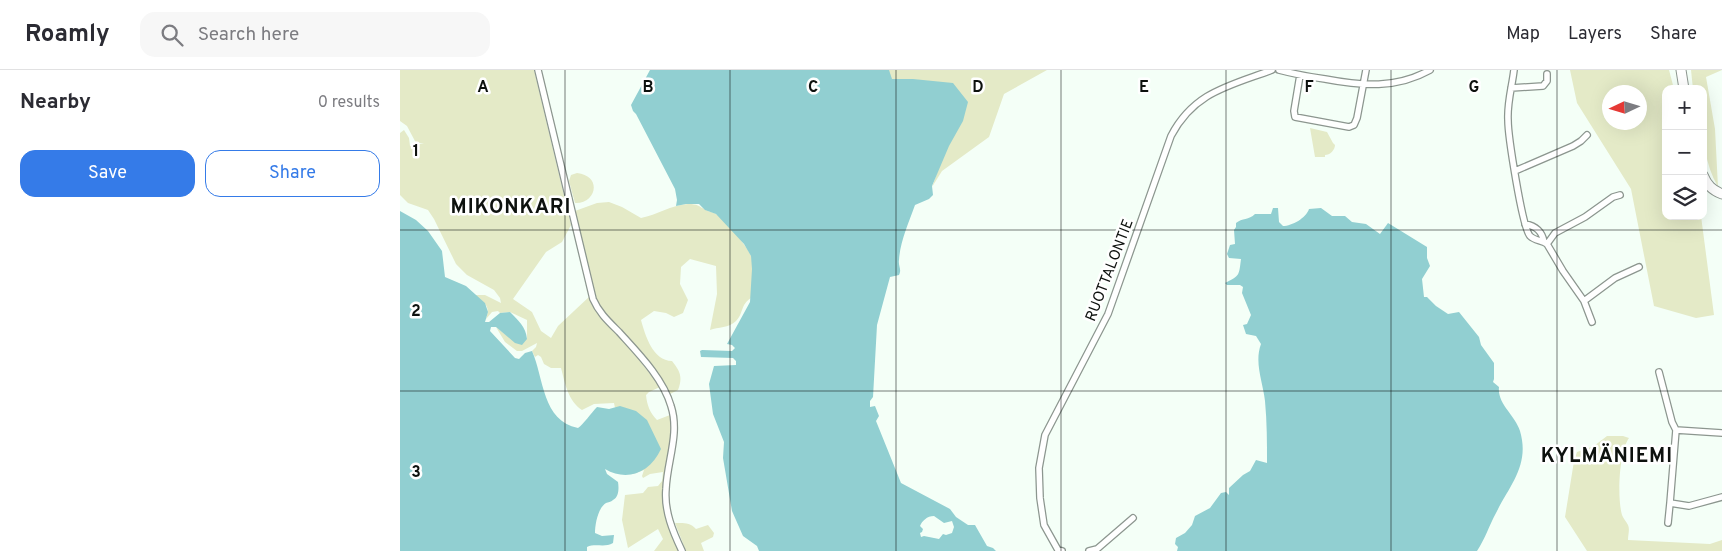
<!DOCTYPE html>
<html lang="en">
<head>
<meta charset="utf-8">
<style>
  :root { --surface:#fff; --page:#f7f7f7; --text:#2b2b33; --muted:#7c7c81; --line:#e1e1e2; --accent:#357be8 }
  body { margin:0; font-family:Overpass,sans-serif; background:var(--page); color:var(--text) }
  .controls { position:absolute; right:15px; top:15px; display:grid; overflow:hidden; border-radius:10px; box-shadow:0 5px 20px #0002 }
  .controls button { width:45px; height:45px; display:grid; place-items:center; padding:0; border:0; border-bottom:1px solid var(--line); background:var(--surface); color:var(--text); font:25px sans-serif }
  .compass { position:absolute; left:1202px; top:15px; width:45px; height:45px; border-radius:50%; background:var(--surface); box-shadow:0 5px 20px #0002; rotate:266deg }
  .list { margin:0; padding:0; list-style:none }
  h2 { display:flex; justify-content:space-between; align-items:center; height:65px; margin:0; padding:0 20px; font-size:21px }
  h2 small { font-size:16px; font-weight:400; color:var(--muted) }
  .actions { display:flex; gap:10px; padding:15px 20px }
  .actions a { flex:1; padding:11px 0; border:1px solid var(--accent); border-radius:15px; text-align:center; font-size:18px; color:var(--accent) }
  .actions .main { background:var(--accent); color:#fff }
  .icon { flex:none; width:28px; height:28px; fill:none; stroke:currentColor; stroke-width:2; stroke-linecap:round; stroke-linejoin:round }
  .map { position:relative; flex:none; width:1322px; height:481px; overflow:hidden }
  header { display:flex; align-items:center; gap:30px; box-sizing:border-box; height:70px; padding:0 25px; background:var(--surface); border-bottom:1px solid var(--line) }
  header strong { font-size:24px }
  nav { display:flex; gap:28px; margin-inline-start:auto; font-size:18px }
  .search { width:350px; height:45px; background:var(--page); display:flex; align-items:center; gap:12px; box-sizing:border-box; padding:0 18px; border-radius:15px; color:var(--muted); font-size:19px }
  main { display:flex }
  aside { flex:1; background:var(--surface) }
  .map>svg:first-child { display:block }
  .green { fill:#e4eac7; fill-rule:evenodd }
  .water { fill:#91cfd1; fill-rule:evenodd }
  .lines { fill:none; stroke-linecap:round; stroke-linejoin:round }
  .street-casing { stroke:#8c968f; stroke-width:8 }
  .secondary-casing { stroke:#8c968f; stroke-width:11 }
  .street { stroke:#fff; stroke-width:5.5 }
  .secondary { stroke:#fff; stroke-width:9 }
  .grid { fill:none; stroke:#0d110e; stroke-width:1; stroke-opacity:0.55 }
  .labels { text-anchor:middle; stroke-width:5; stroke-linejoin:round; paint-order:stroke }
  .street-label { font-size:15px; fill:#0d110e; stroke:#fff }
  .district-label { font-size:20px; font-weight:bold; letter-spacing:1px; fill:#0d110e; stroke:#fff }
  .grid-label { font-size:16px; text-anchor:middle; font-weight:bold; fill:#0d110e; stroke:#fff; stroke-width:5; stroke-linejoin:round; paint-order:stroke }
</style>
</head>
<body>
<header>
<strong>Roamly</strong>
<div class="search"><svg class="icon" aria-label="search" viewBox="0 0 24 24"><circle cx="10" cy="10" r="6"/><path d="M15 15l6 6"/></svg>Search here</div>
<nav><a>Map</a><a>Layers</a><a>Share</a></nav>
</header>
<main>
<aside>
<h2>Nearby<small>0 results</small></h2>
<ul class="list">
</ul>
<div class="actions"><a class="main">Save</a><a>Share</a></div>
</aside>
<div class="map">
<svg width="1322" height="481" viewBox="0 0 1322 481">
  <rect width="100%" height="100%" fill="#f4fff7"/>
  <path class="green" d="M0,0H134L171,155L162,172L146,182L113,229L132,242L141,261L151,268L158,256L190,226L260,317L249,322L246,325C247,335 250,343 257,350L270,345L271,364L264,418L281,481H254L263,469L258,459L228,478L222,450L225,425L243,423L248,417L258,416L262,411L263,402L250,404L243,408L242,406L244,400L233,404L217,337L215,338L214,333L194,334L182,340C168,331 165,313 161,298H151L144,294L141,287L138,285L135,287L132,281L136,277L137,273L122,281H117L105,272L96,257L106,265L127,269V250L110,242L100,243L98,241L92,242L86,249C91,234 84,234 75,225H85L101,233L100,228L94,220L67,205L56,194L34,149L28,140L8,133L0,125V63L4,60L9,68L10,76L24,73H16L7,56L0,51Z
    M483,0H647L604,24L589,67L542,101L532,117L537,103L509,26L481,1Z
    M1170,0H1269L1274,19H1266V146H1301L1314,245L1296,248L1254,236L1231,119L1177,33ZM1210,22H1240V52H1210Z
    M1291,0H1322L1306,7L1315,59L1318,117C1300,85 1303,53 1303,19H1293Z
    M910,58L927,62L933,73L935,75C935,80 930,85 925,85V87H915Z
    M177,103C203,106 196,134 175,133L169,111L171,105Z
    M209,132L222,137L241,148C257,145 271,135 288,134C298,134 298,136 306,140C309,142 313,142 316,144C325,150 348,177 351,186C355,198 351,215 351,228C340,235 344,243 336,251C329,258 318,257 310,260L317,224L316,196L290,189L281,197L280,214L288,230L283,243L274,247L266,243L254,241L241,250C245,265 253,291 272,291C280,301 283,307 278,320L270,324C260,305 245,287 230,271C216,256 202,244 194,225L175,141L197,133Z
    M1207,366H1223L1229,368C1219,382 1217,428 1222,445C1223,448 1226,451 1228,455C1230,459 1228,465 1228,470L1310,474L1322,470V481H1187L1165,447L1174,391L1177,382L1194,376Z
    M275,453C283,453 290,452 296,459L308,455L314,463L313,467L301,473L304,481H286Z"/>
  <path class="water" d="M250,0H489L492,9H513L553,13L568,32L563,51L549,76L532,116L533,125L529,129L515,135C509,152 500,172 499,190C498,196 502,199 499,205L490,207L477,255L473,327L470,331V337L475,336L479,346L476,351L501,413L550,439L556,447L568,455H575L587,476L593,478L596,481H359L357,476L343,466L332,441L323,388L324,372L313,344L309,314L314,296L336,295V291L333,288L301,287L300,281L302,280L332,281L335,278L332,275L327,274L350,232L352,199L351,186L344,174L316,144L305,140L299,134H286L276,136L277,130L275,119L236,44L233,41L231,35ZM534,446L544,453L552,451L554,457L552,463L546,465L543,464L539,469L524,466L521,467L520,463L522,462L523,459L520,456C522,451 527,446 534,446Z
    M873,138H878L879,152L883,156C892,156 906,148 909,139L921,138L932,146H945L952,152L966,154L980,164L988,153L1027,177V188L1030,196L1022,209L1024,227H1027L1036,236L1048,244L1059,242L1079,267L1081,275L1094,293V309L1093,312L1099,317C1097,334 1115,345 1120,361C1130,395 1110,415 1096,443C1089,456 1085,469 1077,481H777L778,477L775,474L776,468L785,463L792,455L795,446L810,438L821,423L826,422L829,425V418L843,405L850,401L856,390L867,393C867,373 867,352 865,331C863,312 854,293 861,274L856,266L846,264L843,255L847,254L851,245L842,223L843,217L840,215H827L825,213C840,206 839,205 841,189L829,188L827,184L830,175L835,174L834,160L836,157V153C842,148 849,150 855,144H871Z
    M0,141L16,150L28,161L42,181L45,207L66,216L85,233L88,242L85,252H89L100,243L110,242C118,250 126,257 127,269L122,275L115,273L96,257H91L90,261L115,288L119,289L125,283L132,281C144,308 142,351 178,358C183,355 191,343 197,337L209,339L220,336L236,341L247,350L261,379C250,403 227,412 205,399L207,404L218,412C219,418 219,427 213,430C211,432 208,432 206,433C198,438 195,454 195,463L202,466L214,465L213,473C205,478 195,473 187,477V481H0Z"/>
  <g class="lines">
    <g class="street-casing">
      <path id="street" d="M138,0L193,229C199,243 209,252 219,262C238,283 263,308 271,336C280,364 267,391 266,419C264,441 273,462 282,481
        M879,0C894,4 910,7 925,9C962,16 996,19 1030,0
        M1114,0C1112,17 1107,33 1108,50C1108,65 1122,157 1130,166C1135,171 1142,170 1147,174L1163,201L1184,231L1192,252
        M900,5L894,41L895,47L949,57L954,55L957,48L966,0
        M1111,18L1143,16L1147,11V4
        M1115,101L1173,76L1181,71L1187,65
        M1125,154C1136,156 1142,161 1144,172
        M1147,174L1155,163L1185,147L1213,127L1220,125
        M1184,231L1215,208L1239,197
        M1259,302L1272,352L1276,360L1270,433L1289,436L1322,427
        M1276,360L1322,363
        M1268,453L1270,433
        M662,481L658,480L644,455L640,428L639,398L645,365L708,244L771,66C794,22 829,16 872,0
        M689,481L697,479L733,448"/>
    </g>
    <g class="secondary-casing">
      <path id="secondary" d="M1281,0L1284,19
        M1303,105C1307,115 1312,120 1322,124"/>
    </g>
    <use href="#street" class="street"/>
    <use href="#secondary" class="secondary"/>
  </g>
  <path class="grid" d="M165,0V481M330,0V481M496,0V481M661,0V481M826,0V481M991,0V481M1157,0V481M0,160H1322M0,321H1322"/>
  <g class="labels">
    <g class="street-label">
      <text transform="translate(709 200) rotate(-69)" y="5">RUOTTALONTIE</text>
    </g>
    <g class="district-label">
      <text x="111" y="143">MIKONKARI</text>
      <text x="1207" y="392">KYLMÄNIEMI</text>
    </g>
  </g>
  <g class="grid-label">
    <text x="83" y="22">A</text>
    <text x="248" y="22">B</text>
    <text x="413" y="22">C</text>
    <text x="578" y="22">D</text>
    <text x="744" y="22">E</text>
    <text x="909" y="22">F</text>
    <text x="1074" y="22">G</text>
    <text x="16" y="86">1</text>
    <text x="16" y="246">2</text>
    <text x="16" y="407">3</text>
  </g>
</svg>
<div class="controls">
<button>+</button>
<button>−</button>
<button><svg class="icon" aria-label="layers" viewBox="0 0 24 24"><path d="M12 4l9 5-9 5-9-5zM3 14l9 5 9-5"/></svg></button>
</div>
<svg class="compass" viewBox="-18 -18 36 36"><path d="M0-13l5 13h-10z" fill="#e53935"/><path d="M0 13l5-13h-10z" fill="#7c7c81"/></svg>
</div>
</main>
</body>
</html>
